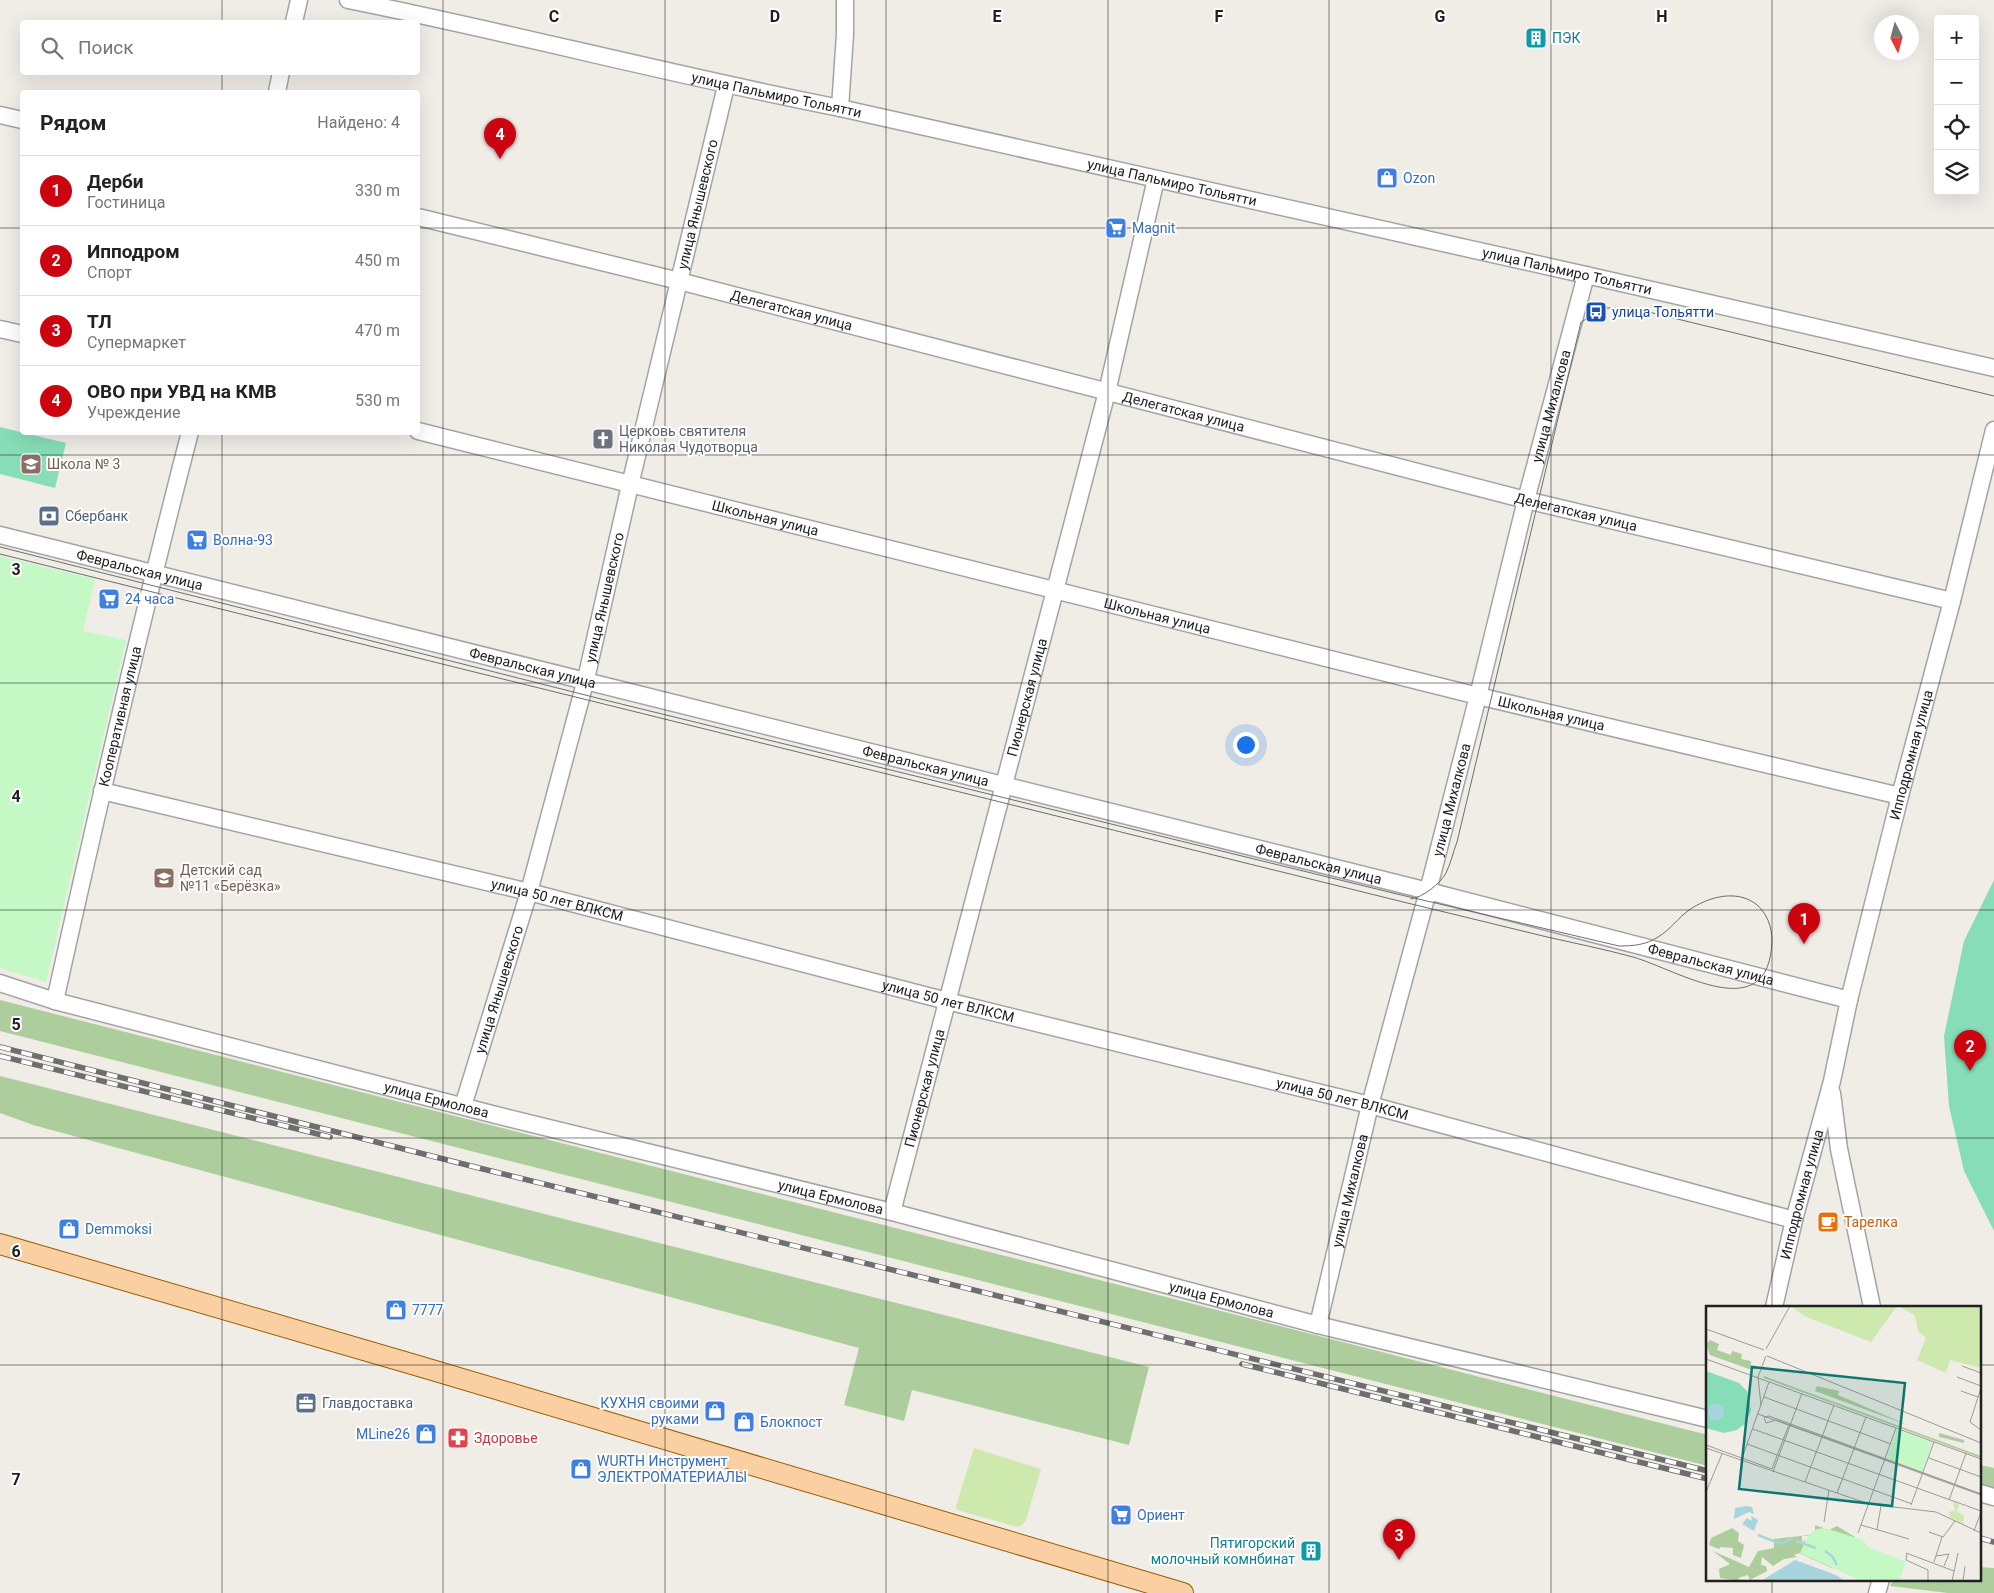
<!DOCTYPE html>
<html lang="ru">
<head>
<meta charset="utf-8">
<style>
  :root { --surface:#fff; --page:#f6f6f6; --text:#222; --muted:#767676; --line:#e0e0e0; --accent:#cb040f }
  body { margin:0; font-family:Roboto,sans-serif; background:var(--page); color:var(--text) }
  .controls { position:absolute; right:15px; top:15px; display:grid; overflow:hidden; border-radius:5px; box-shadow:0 5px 20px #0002 }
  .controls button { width:45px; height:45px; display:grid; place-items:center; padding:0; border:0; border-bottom:1px solid var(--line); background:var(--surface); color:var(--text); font:25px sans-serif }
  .compass { position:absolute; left:1874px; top:15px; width:45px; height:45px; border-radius:50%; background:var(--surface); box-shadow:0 5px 20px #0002; rotate:174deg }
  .you { position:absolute; left:1245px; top:744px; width:18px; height:18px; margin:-12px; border:4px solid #fff; border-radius:50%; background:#1a73e8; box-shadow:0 0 0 8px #1a73e833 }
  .badge { display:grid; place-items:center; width:32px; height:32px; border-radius:50%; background:var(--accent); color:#fff; font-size:16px; font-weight:700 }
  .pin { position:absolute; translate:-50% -41px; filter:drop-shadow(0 1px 2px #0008) }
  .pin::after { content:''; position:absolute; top:26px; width:18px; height:15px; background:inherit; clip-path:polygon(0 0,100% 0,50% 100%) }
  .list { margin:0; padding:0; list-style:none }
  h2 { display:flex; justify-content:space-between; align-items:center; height:65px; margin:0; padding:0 20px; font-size:21px }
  h2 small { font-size:16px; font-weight:400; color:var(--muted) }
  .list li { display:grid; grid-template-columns:32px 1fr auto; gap:15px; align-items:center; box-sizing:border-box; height:70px; padding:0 20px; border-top:1px solid var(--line) }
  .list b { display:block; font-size:19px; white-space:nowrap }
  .list p { margin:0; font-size:16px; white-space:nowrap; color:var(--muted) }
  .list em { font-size:16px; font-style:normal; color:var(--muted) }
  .icon { flex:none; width:28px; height:28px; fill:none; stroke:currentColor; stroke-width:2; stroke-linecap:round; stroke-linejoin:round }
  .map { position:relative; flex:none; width:1994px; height:1593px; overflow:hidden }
  .search { position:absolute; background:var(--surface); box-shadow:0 5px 20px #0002; left:20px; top:20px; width:400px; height:55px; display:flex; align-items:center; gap:12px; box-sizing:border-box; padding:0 18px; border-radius:5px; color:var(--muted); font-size:19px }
  .panel { position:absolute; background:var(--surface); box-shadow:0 5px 20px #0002; left:20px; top:90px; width:400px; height:345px; border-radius:5px }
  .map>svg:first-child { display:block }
  .grass { fill:#cee9ad }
  .forest { fill:#adce9c }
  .park { fill:#c4f9c6 }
  .pitch { fill:#86ddb7 }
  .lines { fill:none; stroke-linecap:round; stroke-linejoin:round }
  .minor-casing { stroke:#a4a4a4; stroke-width:19 }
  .major-casing { stroke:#985e03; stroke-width:22 }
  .minor { stroke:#fff; stroke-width:16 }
  .major { stroke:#facfa1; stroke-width:20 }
  .tram { stroke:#6e6e6e; stroke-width:1 }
  .rail-casing { stroke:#6e6e6e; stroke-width:5.5 }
  .rail { stroke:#fff; stroke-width:4; stroke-dasharray:11; stroke-linecap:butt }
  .grid { fill:none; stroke:#202020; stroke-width:1; stroke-opacity:0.55 }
  .labels { text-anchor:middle; stroke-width:4; stroke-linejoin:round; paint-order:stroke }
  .culture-label { font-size:14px; fill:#0d838f; stroke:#fff; text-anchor:start }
  .street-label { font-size:14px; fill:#202020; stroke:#fff }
  .shop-label { font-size:14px; fill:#366cbe; stroke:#fff; text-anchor:start }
  .transit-label { font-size:14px; fill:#164399; stroke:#fff; text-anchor:start }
  .worship-label { font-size:14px; fill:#5b616d; stroke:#fff; text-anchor:start }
  .education-label { font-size:14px; fill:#785e54; stroke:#fff; text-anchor:start }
  .service-label { font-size:14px; fill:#4e5e75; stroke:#fff; text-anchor:start }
  .food-label { font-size:14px; fill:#c56008; stroke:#fff; text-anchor:start }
  .health-label { font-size:14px; fill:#be3a42; stroke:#fff; text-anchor:start }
  .inset-river { fill:none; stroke:#a7d4dd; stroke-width:2.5 }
  .inset-road { fill:none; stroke:#9d9a97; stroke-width:1 }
  .view { fill:#0f766e; fill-opacity:0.15; stroke:#0f766e; stroke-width:2.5 }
  .inset-edge { fill:none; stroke:#202020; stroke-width:2.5 }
  .grid-label { font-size:16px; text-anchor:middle; font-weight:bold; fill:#202020; stroke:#fff; stroke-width:4; stroke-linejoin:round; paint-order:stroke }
</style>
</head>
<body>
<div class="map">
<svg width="1994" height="1593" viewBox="0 0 1994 1593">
  <rect width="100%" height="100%" fill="#f0ece6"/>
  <path class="grass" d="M974,1448L1041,1469L1026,1520L1022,1525L1017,1527L957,1510L956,1506Z"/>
  <path class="forest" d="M0,1000L1708,1435V1466L0,1031Z
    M0,1076L1149,1367L1129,1445L912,1390L904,1421L844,1405L859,1348L33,1125L0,1113Z
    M1980,1465L1994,1468V1495L1980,1490Z
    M1980,1567L1994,1568V1593H1948L1890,1586L1894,1579H1980Z"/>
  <path class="park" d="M0,556L95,579L83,631L126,640L46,982L0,968Z"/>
  <path class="pitch" d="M0,427L66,443L55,488L0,474Z
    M1994,880V1231L1964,1171L1949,1106L1944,1036L1964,941Z"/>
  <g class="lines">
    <g class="minor-casing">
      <g id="minor">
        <path id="s1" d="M348,0C513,33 676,76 840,108L1586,275L1994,368"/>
        <path d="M294,22L299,0"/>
        <path d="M277,92L281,72"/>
        <path d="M840,108L845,34V0"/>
        <path d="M0,115L22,120"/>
        <path id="s2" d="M418,217L679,281L1526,500L1952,601"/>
        <path d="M0,329L22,334"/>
        <path id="s3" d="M418,431L1478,696L1900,796"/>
        <path id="s4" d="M0,535L1428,891L1849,1000"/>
        <path id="s5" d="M102,791L529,892L947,1001L1370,1105L1794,1220"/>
        <path id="s6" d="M0,983L55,1001L492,1114L892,1212L1318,1325L1708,1419"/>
        <path id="s7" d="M55,1001C97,811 141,621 190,432"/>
        <path d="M1832,1093L1839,1149L1872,1307"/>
        <path id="s8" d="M463,1106L529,892L586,679L630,485L726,86"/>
        <path id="s9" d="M892,1212L1107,392L1156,179"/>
        <path id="s10" d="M1774,1307L1794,1220L1832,1081L1849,1000L1900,796L1952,601L1994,430"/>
        <path id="s11" d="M1318,1325L1370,1105L1428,891L1478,696L1526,500L1586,275"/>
        <path d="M1980,1493L1994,1497"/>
        <path d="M1877,1593L1881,1579"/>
      </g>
    </g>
    <g class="major-casing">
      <path id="major" d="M0,1244L422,1367L1183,1593"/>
    </g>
    <use href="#minor" class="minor"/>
    <use href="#major" class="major"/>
    <path class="tram" d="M0,547L609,701L1397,894L1619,946C1633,946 1646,945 1658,937C1670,930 1678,918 1689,910C1708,897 1736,889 1756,904C1767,913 1772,927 1772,941C1769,1029 1678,970 1633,957C1604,949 1573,943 1543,936C1352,890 1162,842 972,795C648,715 324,635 0,554
      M1411,899C1422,898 1441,883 1446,873C1451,863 1453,852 1457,842L1581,322L1606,308H1632L1994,396"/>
    <g class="rail-casing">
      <path id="rail" d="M0,1047L483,1169L1708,1471
        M0,1056L330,1137
        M1242,1364L1708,1479
        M1980,1538L1994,1542"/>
    </g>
    <use href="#rail" class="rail"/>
  </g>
  <path class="grid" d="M222,0V22M443,0V1593M665,0V1593M886,0V1593M1108,0V1593M1329,0V1593M1551,0V1593M1772,0V1307M222,72V92M0,228H22M418,228H1994M222,432V1593M0,455H1994M0,683H1994M0,910H1994M0,1138H1994M0,1365H1708M1980,1365H1994M1772,1579V1593"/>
  <defs>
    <g id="building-square" transform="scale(1.125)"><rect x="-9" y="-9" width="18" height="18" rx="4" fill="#0f9aa8" stroke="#fff"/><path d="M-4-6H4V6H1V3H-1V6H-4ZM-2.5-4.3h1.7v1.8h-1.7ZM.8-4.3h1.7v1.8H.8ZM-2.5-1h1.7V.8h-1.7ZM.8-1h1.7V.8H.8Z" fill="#fff"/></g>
    <g id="shop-square" transform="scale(1.125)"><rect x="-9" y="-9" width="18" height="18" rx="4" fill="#3f7fe0" stroke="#fff"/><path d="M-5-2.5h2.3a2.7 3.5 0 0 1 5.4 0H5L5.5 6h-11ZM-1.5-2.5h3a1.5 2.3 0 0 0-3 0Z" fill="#fff"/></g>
    <g id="supermarket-square" transform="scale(1.125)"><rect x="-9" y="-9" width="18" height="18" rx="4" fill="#3f7fe0" stroke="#fff"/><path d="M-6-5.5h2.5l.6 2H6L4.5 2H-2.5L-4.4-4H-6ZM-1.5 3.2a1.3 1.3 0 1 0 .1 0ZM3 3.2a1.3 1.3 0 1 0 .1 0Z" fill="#fff"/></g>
    <g id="bus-square" transform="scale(1.125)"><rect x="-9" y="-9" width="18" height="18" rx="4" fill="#1a4fb4" stroke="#fff"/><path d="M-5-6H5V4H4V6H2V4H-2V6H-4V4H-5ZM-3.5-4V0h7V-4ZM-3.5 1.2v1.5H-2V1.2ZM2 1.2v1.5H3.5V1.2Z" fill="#fff"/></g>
    <g id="church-square" transform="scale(1.125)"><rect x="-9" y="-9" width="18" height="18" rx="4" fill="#6b7280" stroke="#fff"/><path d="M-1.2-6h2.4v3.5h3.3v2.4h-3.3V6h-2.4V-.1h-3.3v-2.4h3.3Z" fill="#fff"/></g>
    <g id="school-square" transform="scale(1.125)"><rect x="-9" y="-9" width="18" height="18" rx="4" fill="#8d6e63" stroke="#fff"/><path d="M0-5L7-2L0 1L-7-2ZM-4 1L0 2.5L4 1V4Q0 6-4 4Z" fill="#fff"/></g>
    <g id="bank-square" transform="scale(1.125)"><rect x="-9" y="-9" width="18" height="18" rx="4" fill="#5c6f8a" stroke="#fff"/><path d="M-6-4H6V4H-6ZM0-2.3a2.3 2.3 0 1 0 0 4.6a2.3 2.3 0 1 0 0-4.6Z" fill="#fff"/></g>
    <g id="cafe-square" transform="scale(1.125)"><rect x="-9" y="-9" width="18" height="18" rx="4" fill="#e8710a" stroke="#fff"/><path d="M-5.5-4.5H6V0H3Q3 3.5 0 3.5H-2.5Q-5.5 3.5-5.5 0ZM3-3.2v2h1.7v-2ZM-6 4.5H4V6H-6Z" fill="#fff"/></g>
    <g id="office-square" transform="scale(1.125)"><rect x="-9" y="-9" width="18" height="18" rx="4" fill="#5c6f8a" stroke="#fff"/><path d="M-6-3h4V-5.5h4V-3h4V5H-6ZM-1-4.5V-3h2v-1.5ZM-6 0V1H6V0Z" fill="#fff"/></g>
    <g id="pharmacy-square" transform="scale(1.125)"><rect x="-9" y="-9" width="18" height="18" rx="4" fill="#e0444e" stroke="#fff"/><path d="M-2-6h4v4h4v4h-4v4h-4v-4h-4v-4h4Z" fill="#fff"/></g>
  </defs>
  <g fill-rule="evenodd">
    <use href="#building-square" x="1536" y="38"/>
    <use href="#shop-square" x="1387" y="178"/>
    <use href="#supermarket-square" x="1116" y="228"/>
    <use href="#bus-square" x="1596" y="312"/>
    <use href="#church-square" x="603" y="439"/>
    <use href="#school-square" x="31" y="464"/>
    <use href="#bank-square" x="49" y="516"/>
    <use href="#supermarket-square" x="197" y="540"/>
    <use href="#supermarket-square" x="109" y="599"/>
    <use href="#school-square" x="164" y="878"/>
    <use href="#cafe-square" x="1828" y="1222"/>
    <use href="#shop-square" x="69" y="1229"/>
    <use href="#shop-square" x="396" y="1310"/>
    <use href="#office-square" x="306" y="1403"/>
    <use href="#shop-square" x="715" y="1411"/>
    <use href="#shop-square" x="744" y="1422"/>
    <use href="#shop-square" x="426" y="1434"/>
    <use href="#pharmacy-square" x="458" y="1438"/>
    <use href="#shop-square" x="581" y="1469"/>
    <use href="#supermarket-square" x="1121" y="1515"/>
    <use href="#building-square" x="1311" y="1551"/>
  </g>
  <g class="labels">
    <g class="culture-label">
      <text x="1552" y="43">ПЭК</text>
      <text x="1295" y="1548" text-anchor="end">Пятигорский<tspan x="1295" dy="16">молочный комнбинат</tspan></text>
    </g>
    <g class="street-label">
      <text dy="5" stroke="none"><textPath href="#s1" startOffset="439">улица Пальмиро Тольятти</textPath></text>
      <text dy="5" stroke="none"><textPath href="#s1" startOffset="844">улица Пальмиро Тольятти</textPath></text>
      <text dy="5" stroke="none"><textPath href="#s8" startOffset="932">улица Янышевского</textPath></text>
      <text dy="5" stroke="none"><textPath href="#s1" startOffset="1249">улица Пальмиро Тольятти</textPath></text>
      <text dy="5" stroke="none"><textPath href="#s2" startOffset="385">Делегатская улица</textPath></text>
      <text dy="5" stroke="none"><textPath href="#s11" startOffset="948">улица Михалкова</textPath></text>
      <text dy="5" stroke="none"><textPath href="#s2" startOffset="790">Делегатская улица</textPath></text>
      <text dy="5" stroke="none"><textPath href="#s2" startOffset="1195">Делегатская улица</textPath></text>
      <text dy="5" stroke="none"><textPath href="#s3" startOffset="358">Школьная улица</textPath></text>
      <text dy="5" stroke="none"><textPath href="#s4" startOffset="144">Февральская улица</textPath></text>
      <text dy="5" stroke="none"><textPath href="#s8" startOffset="528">улица Янышевского</textPath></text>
      <text dy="5" stroke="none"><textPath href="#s3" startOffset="762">Школьная улица</textPath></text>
      <text dy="5" stroke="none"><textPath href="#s4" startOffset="549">Февральская улица</textPath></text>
      <text dy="5" stroke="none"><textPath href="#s9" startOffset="532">Пионерская улица</textPath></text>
      <text dy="5" stroke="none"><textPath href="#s3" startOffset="1168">Школьная улица</textPath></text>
      <text dy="5" stroke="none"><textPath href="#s7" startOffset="292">Кооперативная улица</textPath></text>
      <text dy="5" stroke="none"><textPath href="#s10" startOffset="569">Ипподромная улица</textPath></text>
      <text dy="5" stroke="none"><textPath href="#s4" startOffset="954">Февральская улица</textPath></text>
      <text dy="5" stroke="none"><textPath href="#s11" startOffset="542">улица Михалкова</textPath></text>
      <text dy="5" stroke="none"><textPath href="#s4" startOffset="1359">Февральская улица</textPath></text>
      <text dy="5" stroke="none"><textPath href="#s5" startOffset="468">улица 50 лет ВЛКСМ</textPath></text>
      <text dy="5" stroke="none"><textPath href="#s4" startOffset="1764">Февральская улица</textPath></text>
      <text dy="5" stroke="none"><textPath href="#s8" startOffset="122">улица Янышевского</textPath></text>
      <text dy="5" stroke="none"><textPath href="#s5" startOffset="872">улица 50 лет ВЛКСМ</textPath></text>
      <text dy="5" stroke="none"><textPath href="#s9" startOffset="128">Пионерская улица</textPath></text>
      <text dy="5" stroke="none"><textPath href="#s5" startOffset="1278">улица 50 лет ВЛКСМ</textPath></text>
      <text dy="5" stroke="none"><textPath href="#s6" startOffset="452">улица Ермолова</textPath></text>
      <text dy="5" stroke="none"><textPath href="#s11" startOffset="138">улица Михалкова</textPath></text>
      <text dy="5" stroke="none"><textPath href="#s10" startOffset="116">Ипподромная улица</textPath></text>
      <text dy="5" stroke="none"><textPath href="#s6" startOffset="858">улица Ермолова</textPath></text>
      <text dy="5" stroke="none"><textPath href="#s6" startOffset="1262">улица Ермолова</textPath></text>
    </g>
    <g class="shop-label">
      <text x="1403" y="183">Ozon</text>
      <text x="1132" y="233">Magnit</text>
      <text x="213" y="545">Волна-93</text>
      <text x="125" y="604">24 часа</text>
      <text x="85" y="1234">Demmoksi</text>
      <text x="412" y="1315">7777</text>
      <text x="699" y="1408" text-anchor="end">КУХНЯ своими<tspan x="699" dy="16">руками</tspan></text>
      <text x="760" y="1427">Блокпост</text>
      <text x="410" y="1439" text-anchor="end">MLine26</text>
      <text x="597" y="1466">WURTH Инструмент<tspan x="597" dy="16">ЭЛЕКТРОМАТЕРИАЛЫ</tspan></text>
      <text x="1137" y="1520">Ориент</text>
    </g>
    <g class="transit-label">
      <text x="1612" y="317">улица Тольятти</text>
    </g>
    <g class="worship-label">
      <text x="619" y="436">Церковь святителя<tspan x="619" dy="16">Николая Чудотворца</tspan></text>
    </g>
    <g class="education-label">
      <text x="47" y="469">Школа № 3</text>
      <text x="180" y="875">Детский сад<tspan x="180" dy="16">№11 «Берёзка»</tspan></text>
    </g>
    <g class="service-label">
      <text x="65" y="521">Сбербанк</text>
      <text x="322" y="1408">Главдоставка</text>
    </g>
    <g class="food-label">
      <text x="1844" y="1227">Тарелка</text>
    </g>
    <g class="health-label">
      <text x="474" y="1443">Здоровье</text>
    </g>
  </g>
  <g transform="translate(1706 1306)">
    <rect width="275" height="275" fill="#f0ece6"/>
    <path d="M191,0L165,36L98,10L86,1ZM193,0H275V62L244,54L240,67L211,54L220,32L212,25L209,10ZM247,196L253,198L251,205L258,210L257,218L244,211L243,206L249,204Z" fill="#cee9ad"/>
    <path d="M4,34L13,38L11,44L25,49L26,45L36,48L35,53L45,55V59L54,63H43L4,49L0,38ZM58,70L275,150V152L58,72ZM111,80L133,85L132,89L204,120L109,85ZM233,127L258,134V137L233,131ZM109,219L123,224L131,220L149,231L144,246L104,230H96V236L100,234L97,240L128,263L93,247L88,249L91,251L78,253L67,260L56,251L55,259L60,260L61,265L44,274L42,269L32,272L34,275L14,272L13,263L24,258L7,245L43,261L52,245L68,242V233L103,229L109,225ZM26,222L33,227L32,235L38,239L35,252L27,249V242L15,241L13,243L3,239L5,232Z" fill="#adce9c"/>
    <path d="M191,124L227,136L216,166L184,154L182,149ZM119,222L157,234L162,241L200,256L193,275H156L94,247L103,229L111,223Z" fill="#c4f9c6"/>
    <path d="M0,65L33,77L41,85L45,104L40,117L31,124L18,127L0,122Z" fill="#86ddb7"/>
    <path d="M2 106a8 8 0 1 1 16 0a8 8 0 1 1-16 0ZM41,200L46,201L48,208L43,206L28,213L29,202ZM45,210L52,214L48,225L36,218L41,212L46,215ZM89,254L130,269L139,275H55Z" fill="#a7d4dd"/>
    <path class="inset-river" d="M52,229L75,238L87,232M90,235L110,242M119,245L126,250L131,259"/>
    <path class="inset-road" d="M0,23L58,44M60,43L84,0M61,50L275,137M0,53L275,153M256,60L275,67M251,71L275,80M275,82L264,116L275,124M255,85L272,91M58,91L185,138M55,99L52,71L60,50M52,108L275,189M47,123L275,205M41,138L206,198M0,139L66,163L82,121L86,119M0,142L163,198L230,206L275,227M223,152L275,171M35,155L63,76M67,166L96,87M99,176L128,99M0,186L16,148M131,187L160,111M275,188L63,110L58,111L60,117L70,114L275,188M243,194L260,147M205,199L228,136M118,216L123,184M155,219L203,233M171,223L175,200M268,225L275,206M223,226L237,231L249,215M152,227L190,122M200,247L248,265M201,247L200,254L222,264V275M230,250L243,248L238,260M228,256L236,231M246,275L252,247M257,275L259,260"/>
    <path class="view" d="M46,61L199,77L186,200L33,183Z"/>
    <rect width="275" height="275" class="inset-edge"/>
  </g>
  <g class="grid-label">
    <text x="554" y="22">C</text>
    <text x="775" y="22">D</text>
    <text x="997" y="22">E</text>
    <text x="1219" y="22">F</text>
    <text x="1440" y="22">G</text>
    <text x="1662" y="22">H</text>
    <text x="16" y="575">3</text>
    <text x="16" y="802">4</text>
    <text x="16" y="1030">5</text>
    <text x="16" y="1257">6</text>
    <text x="16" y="1485">7</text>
  </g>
</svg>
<div class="controls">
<button>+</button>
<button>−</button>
<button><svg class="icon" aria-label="locate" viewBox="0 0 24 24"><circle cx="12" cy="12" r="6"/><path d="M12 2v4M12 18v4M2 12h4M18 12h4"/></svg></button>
<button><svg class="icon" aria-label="layers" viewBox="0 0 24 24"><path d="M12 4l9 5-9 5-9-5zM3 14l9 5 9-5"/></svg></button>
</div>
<svg class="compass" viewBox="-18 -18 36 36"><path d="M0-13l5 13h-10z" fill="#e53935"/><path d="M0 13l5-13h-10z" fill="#767676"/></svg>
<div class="you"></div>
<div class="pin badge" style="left:1804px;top:944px">1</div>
<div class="pin badge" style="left:1970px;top:1071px">2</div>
<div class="pin badge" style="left:1399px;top:1560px">3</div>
<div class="pin badge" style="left:500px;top:159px">4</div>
<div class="search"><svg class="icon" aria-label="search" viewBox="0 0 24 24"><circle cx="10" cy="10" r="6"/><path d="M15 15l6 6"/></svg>Поиск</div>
<section class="panel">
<h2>Рядом<small>Найдено: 4</small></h2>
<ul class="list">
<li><span class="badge">1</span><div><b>Дерби</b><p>Гостиница</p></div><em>330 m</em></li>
<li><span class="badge">2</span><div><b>Ипподpом</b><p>Спорт</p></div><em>450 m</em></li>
<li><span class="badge">3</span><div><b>ТЛ</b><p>Супермаркет</p></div><em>470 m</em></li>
<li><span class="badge">4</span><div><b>ОВО при УВД на КМВ</b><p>Учреждение</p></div><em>530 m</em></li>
</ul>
</section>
</div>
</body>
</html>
